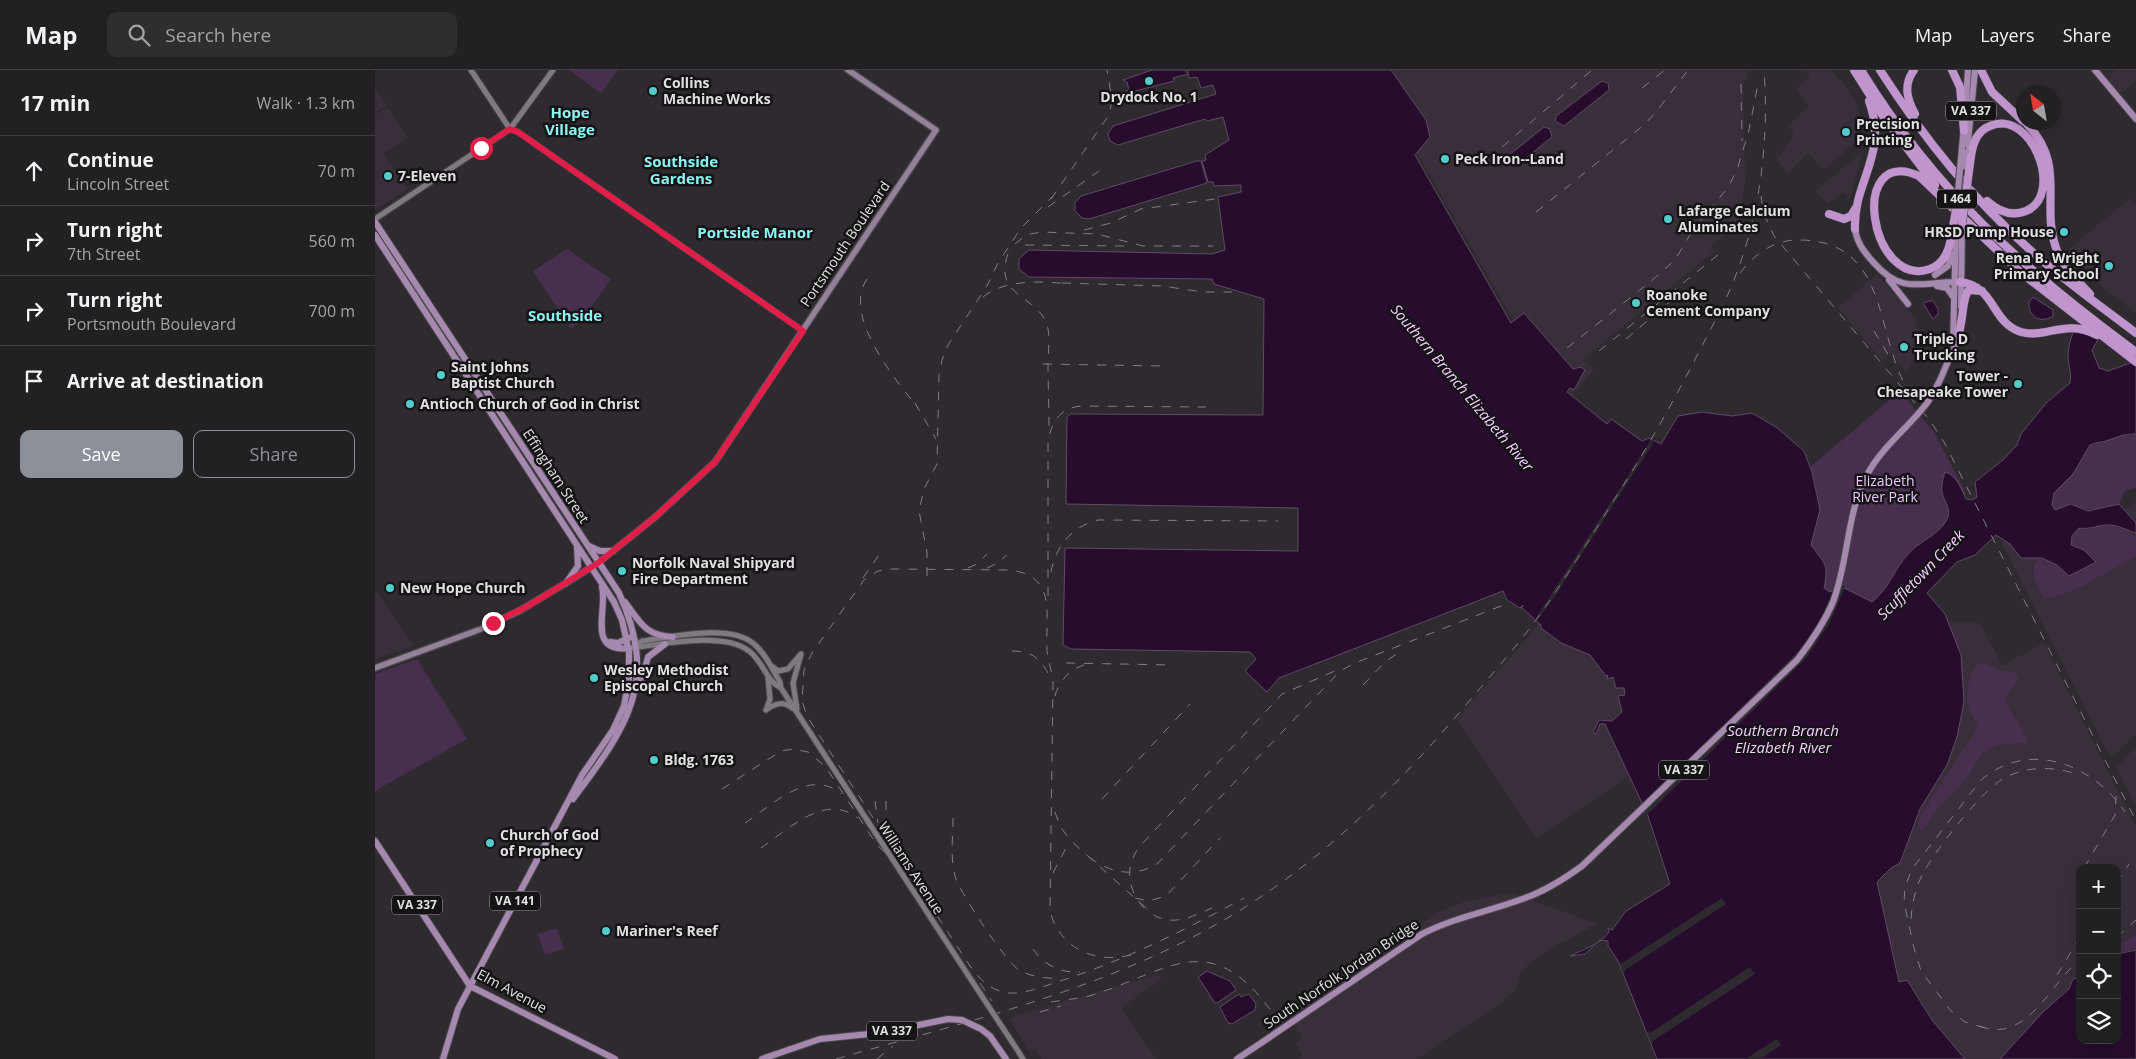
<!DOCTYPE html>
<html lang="en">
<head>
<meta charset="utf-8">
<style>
  :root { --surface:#222023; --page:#2e2d30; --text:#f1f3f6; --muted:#a2a3a6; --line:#3f3e41; --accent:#8c9099 }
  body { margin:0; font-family:"Open Sans",sans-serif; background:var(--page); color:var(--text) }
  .controls { position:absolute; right:15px; bottom:15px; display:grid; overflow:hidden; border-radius:10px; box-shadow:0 5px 20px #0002 }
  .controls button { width:45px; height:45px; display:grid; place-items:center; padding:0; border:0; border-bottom:1px solid var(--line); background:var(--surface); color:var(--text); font:25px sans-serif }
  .compass { position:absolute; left:1641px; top:15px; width:45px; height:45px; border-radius:50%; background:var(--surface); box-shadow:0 5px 20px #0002; rotate:329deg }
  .stop { position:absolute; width:15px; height:15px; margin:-11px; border:4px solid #e11d48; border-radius:50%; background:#fff }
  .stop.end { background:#e11d48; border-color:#fff; box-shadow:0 1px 5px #0008 }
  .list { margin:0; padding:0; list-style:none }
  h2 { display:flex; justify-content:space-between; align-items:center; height:65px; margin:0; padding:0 20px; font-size:21px }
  h2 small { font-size:16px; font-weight:400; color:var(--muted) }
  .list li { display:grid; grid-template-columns:32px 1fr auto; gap:15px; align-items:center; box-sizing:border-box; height:70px; padding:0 20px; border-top:1px solid var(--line) }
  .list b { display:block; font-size:19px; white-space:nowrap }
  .list p { margin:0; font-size:16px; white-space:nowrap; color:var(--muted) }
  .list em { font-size:16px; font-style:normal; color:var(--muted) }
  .actions { display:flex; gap:10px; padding:15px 20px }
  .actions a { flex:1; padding:11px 0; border:1px solid var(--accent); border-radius:10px; text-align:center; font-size:18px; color:var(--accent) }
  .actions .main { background:var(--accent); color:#fff }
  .icon { flex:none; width:28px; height:28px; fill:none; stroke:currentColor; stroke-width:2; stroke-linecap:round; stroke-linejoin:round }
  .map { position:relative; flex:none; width:1761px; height:989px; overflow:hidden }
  header { display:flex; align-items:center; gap:30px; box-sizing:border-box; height:70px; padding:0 25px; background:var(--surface); border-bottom:1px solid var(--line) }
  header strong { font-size:24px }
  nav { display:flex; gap:28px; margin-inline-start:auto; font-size:18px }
  .search { width:350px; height:45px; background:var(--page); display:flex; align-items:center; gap:12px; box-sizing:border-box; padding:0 18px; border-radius:10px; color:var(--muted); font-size:19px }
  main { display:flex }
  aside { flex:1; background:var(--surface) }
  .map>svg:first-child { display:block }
  .built { fill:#382f3a }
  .green { fill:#482f4f }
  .water { fill:#270c2e; stroke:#5f4b64 }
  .pier { fill:#2e2a2f }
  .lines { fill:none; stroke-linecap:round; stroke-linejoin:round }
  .tertiary-casing { stroke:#4b474d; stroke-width:7 }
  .secondary-casing { stroke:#4b474d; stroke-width:8 }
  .primary-casing { stroke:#4b474d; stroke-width:8 }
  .motorway-casing { stroke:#4b474d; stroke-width:9 }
  .tertiary { stroke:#7f7980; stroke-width:5 }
  .secondary { stroke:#928197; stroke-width:5.5 }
  .primary { stroke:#a689ae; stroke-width:6 }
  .motorway { stroke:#c094cd; stroke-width:8 }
  .rail { stroke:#817e82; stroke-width:1; stroke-dasharray:9 9; stroke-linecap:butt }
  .tertiary-bridge-casing { stroke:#4b474d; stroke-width:7; stroke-linecap:butt }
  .primary-bridge-casing { stroke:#4b474d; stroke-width:8; stroke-linecap:butt }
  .motorway-bridge-casing { stroke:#4b474d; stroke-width:9; stroke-linecap:butt }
  .tertiary-bridge { stroke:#7f7980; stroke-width:5 }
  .primary-bridge { stroke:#a689ae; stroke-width:6 }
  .motorway-bridge { stroke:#c094cd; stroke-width:8 }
  .route { stroke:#e11d48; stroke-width:6 }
  .poi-dot { fill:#53cdcb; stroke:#151316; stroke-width:2 }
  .labels { text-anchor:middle; stroke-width:5; stroke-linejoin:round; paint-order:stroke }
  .shield { fill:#151316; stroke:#a4a2a5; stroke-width:1 }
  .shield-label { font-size:12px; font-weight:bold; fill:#e1dfe2 }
  .poi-label { font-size:14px; font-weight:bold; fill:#e1dfe2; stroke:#151316; text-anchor:start }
  .street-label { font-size:14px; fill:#e1dfe2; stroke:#151316 }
  .park-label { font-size:14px; fill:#ecc4f7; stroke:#151316 }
  .neighbourhood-label { font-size:15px; font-weight:bold; fill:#8af5f3; stroke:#151316 }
  .water-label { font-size:15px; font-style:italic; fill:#f4ccff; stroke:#151316 }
</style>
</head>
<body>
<header>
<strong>Map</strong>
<div class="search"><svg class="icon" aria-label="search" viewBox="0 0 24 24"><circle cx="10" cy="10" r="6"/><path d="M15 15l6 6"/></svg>Search here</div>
<nav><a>Map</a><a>Layers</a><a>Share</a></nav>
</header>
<main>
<aside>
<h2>17 min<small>Walk · 1.3 km</small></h2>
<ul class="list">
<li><svg class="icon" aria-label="ahead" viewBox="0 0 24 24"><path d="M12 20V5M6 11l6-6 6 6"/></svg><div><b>Continue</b><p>Lincoln Street</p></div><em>70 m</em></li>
<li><svg class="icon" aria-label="right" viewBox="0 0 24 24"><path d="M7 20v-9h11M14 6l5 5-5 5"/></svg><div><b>Turn right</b><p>7th Street</p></div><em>560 m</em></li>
<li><svg class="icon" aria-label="right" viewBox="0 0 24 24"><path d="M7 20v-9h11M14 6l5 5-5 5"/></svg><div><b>Turn right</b><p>Portsmouth Boulevard</p></div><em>700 m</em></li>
<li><svg class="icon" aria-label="arrive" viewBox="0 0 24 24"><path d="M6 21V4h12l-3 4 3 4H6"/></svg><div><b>Arrive at destination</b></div></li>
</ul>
<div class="actions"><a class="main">Save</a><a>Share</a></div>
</aside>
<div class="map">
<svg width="1761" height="989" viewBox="0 0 1761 989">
  <rect width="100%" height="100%" fill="#2e2a2f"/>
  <path class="built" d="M990,0H1371L1373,9L1368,13L1370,111L1364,154L1336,176L1340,181L1207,290L1219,299L1196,328L1166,298L1019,43Z
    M1430,0H1456L1469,14L1484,38L1486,67L1449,100L1433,83L1413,103L1401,90L1419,64L1412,56L1434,35L1421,19L1435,6Z
    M1741,0H1761V11L1746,24L1732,8Z
    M0,17L12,35L0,43Z
    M13,37L33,68L9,83L33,119L0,140V45Z
    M1488,81L1475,129L1468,122L1453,134L1440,121Z
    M1755,128L1761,135V243L1721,212L1694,179Z
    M1502,204L1542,250L1540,252L1550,268L1532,302L1516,283L1507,290L1463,238Z
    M1761,431V663L1736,689L1626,471L1745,443Z
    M3,523L39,576L0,590V524Z
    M1167,548L1240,584L1255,642L1254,706L1161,768L1082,649L1154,566Z
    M1571,553H1605L1627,595L1669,573L1761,757V880L1742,884V798H1705V907L1698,909L1694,919L1631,989H1566L1507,932L1484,831L1516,798L1525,793L1531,772Z
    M1761,677V738L1741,698Z
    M1136,823L1223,854L1178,877L1151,897L1145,905L1140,921L1126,933L1041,989H924L928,986L921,973L928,968L913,947L916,943L1064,842L1088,832Z
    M783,904L787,909L746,938L782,989H667L661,979L655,983L634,948Z"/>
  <path class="green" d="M194,0H243L226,23Z
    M192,179L236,209L205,252L196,259L158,201Z
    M1525,321L1559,362L1591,423C1571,460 1530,508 1497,534L1453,523L1448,519L1435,476L1433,399Z
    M1745,364L1754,366L1761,364V418L1750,421L1744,434C1723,440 1716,442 1696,434L1680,440L1677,435L1679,423L1698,404L1715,375L1729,372Z
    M1724,455C1739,455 1750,458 1761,468V486C1741,497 1689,531 1669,527C1662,518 1657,505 1659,493L1667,488L1682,495L1688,501L1708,498L1721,492L1709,480L1696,475L1697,466L1704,458L1714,460Z
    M42,589L92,669L0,721V604Z
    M1609,593L1627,601L1639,602L1643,606L1642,612L1631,625L1632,635L1652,667V672C1640,675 1625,672 1614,679C1603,685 1600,696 1593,706C1584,719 1572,728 1562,740C1556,747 1554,755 1546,761L1543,753L1547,743L1603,658C1602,651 1598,647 1595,641C1589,629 1594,604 1601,595Z
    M182,858L189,879L170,885L163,864Z
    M1761,865V878L1742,882V875Z"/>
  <path class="water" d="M777,0H810L813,4V0H1016L1051,50L1055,67L1040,85L1136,253L1149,243L1198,299L1206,297L1210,300L1199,320L1195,318L1192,322L1232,354L1236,349L1267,371L1274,368L1286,374L1303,346L1327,342L1357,346L1377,343L1401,357L1429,381L1437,402L1445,440L1436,475C1450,494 1454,494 1449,518L1455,522L1467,517L1497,532C1516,517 1518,499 1536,481C1547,470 1567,463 1573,447C1576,438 1568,430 1567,421C1566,415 1568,409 1570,402C1582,405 1586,419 1591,429L1597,430L1602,427L1600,412L1629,389L1642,375L1646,364L1672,332L1695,313C1697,303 1693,295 1693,285C1694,271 1699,255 1709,245L1724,268L1717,280L1724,298L1733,301L1761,291V364C1748,364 1743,367 1731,371C1725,373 1720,372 1715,375L1698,404L1679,423L1677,435L1680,440L1696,434L1713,441L1744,434L1761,453V463C1753,461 1745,456 1737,455C1724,454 1716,460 1704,458L1697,466L1696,475L1709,480L1721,492L1694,506L1682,495L1667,488H1646L1635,474L1621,465L1600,485L1582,492L1552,523L1570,544L1586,585L1589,632L1582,667L1572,695L1545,739L1525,793L1516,798L1502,812L1524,912L1532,910L1557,950L1590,989H1282L1243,891L1233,876V871L1225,870L1210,884L1195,886C1207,880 1226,874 1234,862L1233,858L1237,860L1251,841L1295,814L1273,746L1230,654H1225L1221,664L1218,663L1224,650L1237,651L1247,642L1243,626L1250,625L1249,618H1241L1238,607L1232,609L1233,605L1231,606L1215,585L1186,573L1166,558V555L1147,538L1148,535L1145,538L1132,530L1128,521L904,608L892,622L870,601L881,589L875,582L696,579L688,575L690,478L923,481V438L691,434L692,347L696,344L888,345L889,229L839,214L837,209L654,207L644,199V189L654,180L837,184L850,180L843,127L866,122V115L839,116L838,112H833L827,91L831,90L830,85L854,70L848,47L832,51L830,49L743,75L735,71L733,64L738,56L841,24L838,15L826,18L822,7L814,8L813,4L798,8L799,11L752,23L751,21L754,20L752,12L748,10Z
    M1227,11L1233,13L1234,20L1189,56L1180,51L1181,46Z
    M1169,57L1175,59L1177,67L1142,95L1136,94L1133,86Z
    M822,91H826L832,112L829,114L714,149L707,148L700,141V133L706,126Z
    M1658,227L1678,240V246C1666,254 1653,247 1654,232Z
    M1554,231H1558L1563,239V244L1558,249L1548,233Z
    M1761,880V989H1625L1668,942L1694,919L1698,909L1705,907V970H1742V884Z
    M832,901L855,911L861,920L842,933H840L823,907Z
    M864,924L866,927L874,924L881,934L880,940L857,954L853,953L845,937Z"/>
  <path class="pier" d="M1278,367L1280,368L1275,378L1180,526L1161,552L1159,551Z
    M1466,515L1470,516L1468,522L1454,554L1431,588L1271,746L1266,736L1424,581L1446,549L1459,518Z
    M1347,828L1351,834L1250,900L1249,905L1244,892L1247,893Z
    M1375,897L1380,904L1278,971L1277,975L1271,961L1275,963Z
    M1402,969L1406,975L1385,989H1370Z"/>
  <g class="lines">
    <g class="tertiary-casing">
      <path id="tertiary" d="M96,0L135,59L143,62L428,261
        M0,149L135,59L178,0
        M258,577L267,571C296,567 356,553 379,574C391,584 397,599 405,612L406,618L593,905
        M257,578C288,574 349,561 374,581C388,591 391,611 406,618
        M398,597L403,601L413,599L424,586
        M422,639L418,613L426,584
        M391,640C399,634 408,630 417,638
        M391,640L395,629L393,607
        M643,981L648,989"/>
    </g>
    <g class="secondary-casing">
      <path id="secondary" d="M0,598L106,559L144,541L191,513L223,493L279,448L340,392L561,60L473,0"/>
    </g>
    <g class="primary-casing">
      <path id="primary" d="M1720,0L1761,49
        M1590,44L1593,0
        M1587,77L1589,56
        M1592,82L1600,0
        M0,152L244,523C285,613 251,658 198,729
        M1480,159C1482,173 1489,182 1499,193C1528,226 1548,211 1585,212
        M0,165L239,532L247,550L254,582V609L249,636L238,660L207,705L83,939L68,989
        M1560,205L1573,196L1577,185
        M1514,210L1533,234
        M1562,216L1572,218L1579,228
        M1586,237L1587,153
        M1578,275L1581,155
        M214,476L225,481H238
        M191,513L203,496L202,478
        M227,517C233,539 211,583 254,578
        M250,532C266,553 269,565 298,567
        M235,572L243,573L256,567
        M265,616L273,587L290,574
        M0,771L95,916L240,989
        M387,989L445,969L504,963L573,949L587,950L606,959L615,966L631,989
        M862,989L886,973"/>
    </g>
    <g class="motorway-casing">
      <path id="motorway" d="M1479,0L1510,49L1560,115
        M1486,0C1560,121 1648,199 1761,282
        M1505,0C1546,64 1596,127 1653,178C1687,209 1724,235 1761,263
        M1539,0C1528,15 1532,29 1540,44
        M1577,0L1585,17L1589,61
        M1606,0L1617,22L1648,51
        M1650,52C1693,95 1665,132 1681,178C1687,197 1702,210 1715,224
        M1596,86C1598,73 1602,61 1615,56C1657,38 1690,125 1651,141C1636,147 1623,141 1612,131
        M1454,144L1469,149L1476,146L1480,139
        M1480,159C1478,111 1514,85 1494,31
        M1577,162C1575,177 1571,193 1555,199C1495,220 1472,74 1544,106L1645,202L1761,292
        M1585,212C1621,216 1616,253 1646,262C1671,269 1691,248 1722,265
        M1580,274C1589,259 1586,227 1594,220L1607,221"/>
    </g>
    <use href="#tertiary" class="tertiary"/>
    <use href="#secondary" class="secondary"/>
    <use href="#primary" class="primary"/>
    <use href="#motorway" class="motorway"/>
    <path class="rail" d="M1366,14L1367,71
      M1267,18L1290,0
      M1127,77L1217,0
      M1386,126L1389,144L1399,166L1556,352L1569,372L1761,751
      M676,129L734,45L737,30L732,0
      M673,137L724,101
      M1161,142L1269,55L1282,41L1313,0
      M709,160L736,153L766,139L840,129
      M640,174L651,165L666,162L722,164L768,176H838
      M650,175L751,176
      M633,184C618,225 659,225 671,252C676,264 673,280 673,294C673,315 674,337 674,359
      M1365,203C1379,184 1400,169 1425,170C1513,171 1500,261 1531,317
      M492,209C467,246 520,309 543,338
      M687,213L787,216L828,222H857
      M608,227C630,209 667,211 695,214
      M1499,261L1514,286
      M1251,269L1298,229
      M1192,278L1275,212L1300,190L1316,163L1354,116L1363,97L1374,60L1383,14
      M1224,281L1349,180
      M668,294L787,296
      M540,333L561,369
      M593,498L602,494L612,484
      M612,498L621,494L632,485
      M676,502C681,476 696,457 723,450L903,451
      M552,506V482L544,441L549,419L562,394L564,305L567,290L573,275L612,216L623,193L646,158L679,125
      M488,508L506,482
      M673,526V374C675,354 684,338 706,336L831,337
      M637,581C657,581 665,588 674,605
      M691,593L798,595
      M988,615L1010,592L1026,581
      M680,626C684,611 694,600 709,595
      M347,719L406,681L418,679L433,682L450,696L502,775L526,798
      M727,729L815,634
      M500,731L503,753
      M511,731V753L516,770
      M680,742L685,756L695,770L780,846C801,856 818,846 837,838
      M578,748C578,767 575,788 580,806C584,822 631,892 644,900C656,907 672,909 685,908
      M370,753C397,735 435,697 466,724
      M386,778C412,760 451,722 482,748
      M714,787C735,803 758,808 782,794L965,601L980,593L1131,534
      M1709,798L1740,745L1741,726
      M678,803L694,772
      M1742,813L1754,794
      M760,828L774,831L791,826L845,768
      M769,838C752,819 749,795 766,775L907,624L962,600
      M1536,849C1537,834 1540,819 1547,805C1559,782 1608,718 1631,707C1652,697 1675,696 1698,703
      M1742,867L1761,850
      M658,879C669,895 685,903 705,902
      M756,885C720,894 685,879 675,841L678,611C677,601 673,591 672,581C670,545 683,506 635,500L516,499L503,501L489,510L437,583L429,600L427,631L432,646L442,662L595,896C605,910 616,921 634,923C650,924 667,917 682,912C748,891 808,861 869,828
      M1682,905L1705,867
      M605,913L617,931
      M676,932C688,930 701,929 714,926C794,902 833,855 897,942
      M665,942L686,936
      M1605,956C1651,975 1676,913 1705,889
      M1610,958L1590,952L1576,941L1546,901L1539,878L1529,832L1530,817L1537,799L1606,710C1654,669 1718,694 1750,742
      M461,989C597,950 737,918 859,844C954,786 1025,713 1096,629C1118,603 1141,577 1161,550C1190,510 1215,468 1241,427C1273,377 1301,327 1328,274C1340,251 1353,227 1362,202C1386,137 1394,69 1389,0
      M502,989L518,976"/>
    <g class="tertiary-bridge-casing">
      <path id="tertiary-bridge" d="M593,905L643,981"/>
    </g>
    <g class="primary-bridge-casing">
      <path id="primary-bridge" d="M1591,97L1592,82
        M1582,133L1587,77
        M886,973L1047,864C1080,847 1116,841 1150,828C1170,821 1189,809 1207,796L1422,590C1436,572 1449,553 1458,532C1474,490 1471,443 1493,403C1508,376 1534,357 1552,333C1563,317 1570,299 1577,281"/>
    </g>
    <g class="motorway-bridge-casing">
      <path id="motorway-bridge" d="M1587,153L1596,86
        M1577,162L1583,129"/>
    </g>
    <use href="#tertiary-bridge" class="tertiary-bridge"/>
    <use href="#primary-bridge" class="primary-bridge"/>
    <use href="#motorway-bridge" class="motorway-bridge"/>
  </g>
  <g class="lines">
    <path class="route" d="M106,78L135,59L143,62L428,261L340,392L279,448L223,493L153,536L118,553"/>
  </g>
  <g class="poi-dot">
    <circle cx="774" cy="11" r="5"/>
    <circle cx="278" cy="21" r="5"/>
    <circle cx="1471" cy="62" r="5"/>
    <circle cx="1070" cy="89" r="5"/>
    <circle cx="13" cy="106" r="5"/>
    <circle cx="1293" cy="149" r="5"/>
    <circle cx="1689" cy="162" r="5"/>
    <circle cx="1734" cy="196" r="5"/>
    <circle cx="1261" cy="233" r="5"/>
    <circle cx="1529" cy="277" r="5"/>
    <circle cx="66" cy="305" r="5"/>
    <circle cx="1643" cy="314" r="5"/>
    <circle cx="35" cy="334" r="5"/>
    <circle cx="247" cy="501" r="5"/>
    <circle cx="15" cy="518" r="5"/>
    <circle cx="219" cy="608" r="5"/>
    <circle cx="279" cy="690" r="5"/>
    <circle cx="115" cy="773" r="5"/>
    <circle cx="231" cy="861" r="5"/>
  </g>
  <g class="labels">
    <g class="shield">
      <rect x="1571" y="31.5" width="50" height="19" rx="4"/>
      <rect x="1562" y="119.5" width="40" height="19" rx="4"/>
      <rect x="1284" y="690.5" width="50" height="19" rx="4"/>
      <rect x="115" y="821.5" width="50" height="19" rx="4"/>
      <rect x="17" y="825.5" width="50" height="19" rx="4"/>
      <rect x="492" y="951.5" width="50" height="19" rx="4"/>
    </g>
    <g class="shield-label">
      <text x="1596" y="45">VA 337</text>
      <text x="1582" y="133">I 464</text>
      <text x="1309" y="704">VA 337</text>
      <text x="140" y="835">VA 141</text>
      <text x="42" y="839">VA 337</text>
      <text x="517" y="965">VA 337</text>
    </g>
    <g class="poi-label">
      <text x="288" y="18">Collins<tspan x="288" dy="16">Machine Works</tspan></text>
      <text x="774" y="32" text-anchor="middle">Drydock No. 1</text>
      <text x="1481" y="59">Precision<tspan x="1481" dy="16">Printing</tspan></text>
      <text x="1080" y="94">Peck Iron--Land</text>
      <text x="23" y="111">7-Eleven</text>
      <text x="1303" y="146">Lafarge Calcium<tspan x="1303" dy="16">Aluminates</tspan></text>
      <text x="1679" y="167" text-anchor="end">HRSD Pump House</text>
      <text x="1724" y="193" text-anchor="end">Rena B. Wright<tspan x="1724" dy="16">Primary School</tspan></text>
      <text x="1271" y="230">Roanoke<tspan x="1271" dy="16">Cement Company</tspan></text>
      <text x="1539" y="274">Triple D<tspan x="1539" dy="16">Trucking</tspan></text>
      <text x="76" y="302">Saint Johns<tspan x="76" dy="16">Baptist Church</tspan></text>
      <text x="1633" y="311" text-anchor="end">Tower -<tspan x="1633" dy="16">Chesapeake Tower</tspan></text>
      <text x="45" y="339">Antioch Church of God in Christ</text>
      <text x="257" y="498">Norfolk Naval Shipyard<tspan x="257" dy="16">Fire Department</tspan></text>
      <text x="25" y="523">New Hope Church</text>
      <text x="229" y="605">Wesley Methodist<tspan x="229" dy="16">Episcopal Church</tspan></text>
      <text x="289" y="695">Bldg. 1763</text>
      <text x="125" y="770">Church of God<tspan x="125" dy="16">of Prophecy</tspan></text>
      <text x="241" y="866">Mariner's Reef</text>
    </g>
    <g class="street-label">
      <text transform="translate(470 174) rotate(-56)" y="5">Portsmouth Boulevard</text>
      <text transform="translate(181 406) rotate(57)" y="5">Effingham Street</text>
      <text transform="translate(536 798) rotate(57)" y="5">Williams Avenue</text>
      <text transform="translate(966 904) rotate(-34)" y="5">South Norfolk Jordan Bridge</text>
      <text transform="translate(137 921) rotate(28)" y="5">Elm Avenue</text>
    </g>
    <g class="park-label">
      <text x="1510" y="416">Elizabeth<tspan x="1510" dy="16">River Park</tspan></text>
    </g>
    <g class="neighbourhood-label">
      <text x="195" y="48">Hope<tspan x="195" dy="17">Village</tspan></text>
      <text x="306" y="97">Southside<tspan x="306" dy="17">Gardens</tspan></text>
      <text x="380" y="168">Portside Manor</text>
      <text x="190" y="251">Southside</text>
    </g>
    <g class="water-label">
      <text transform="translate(1087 318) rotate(50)" y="5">Southern Branch Elizabeth River</text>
      <text transform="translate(1546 505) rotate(-46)" y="5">Scuffletown Creek</text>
      <text x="1408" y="666">Southern Branch<tspan x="1408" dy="17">Elizabeth River</tspan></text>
    </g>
  </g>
</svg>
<div class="controls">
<button>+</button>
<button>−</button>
<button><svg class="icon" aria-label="locate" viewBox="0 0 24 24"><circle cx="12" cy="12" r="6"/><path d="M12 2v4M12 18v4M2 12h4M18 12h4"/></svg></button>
<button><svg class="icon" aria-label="layers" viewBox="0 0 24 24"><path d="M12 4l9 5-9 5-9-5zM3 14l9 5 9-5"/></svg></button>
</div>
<svg class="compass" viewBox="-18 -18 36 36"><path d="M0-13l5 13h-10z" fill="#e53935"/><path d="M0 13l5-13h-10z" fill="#a2a3a6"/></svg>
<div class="stop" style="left:106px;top:78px"></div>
<div class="stop end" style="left:118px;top:553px"></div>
</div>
</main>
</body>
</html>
